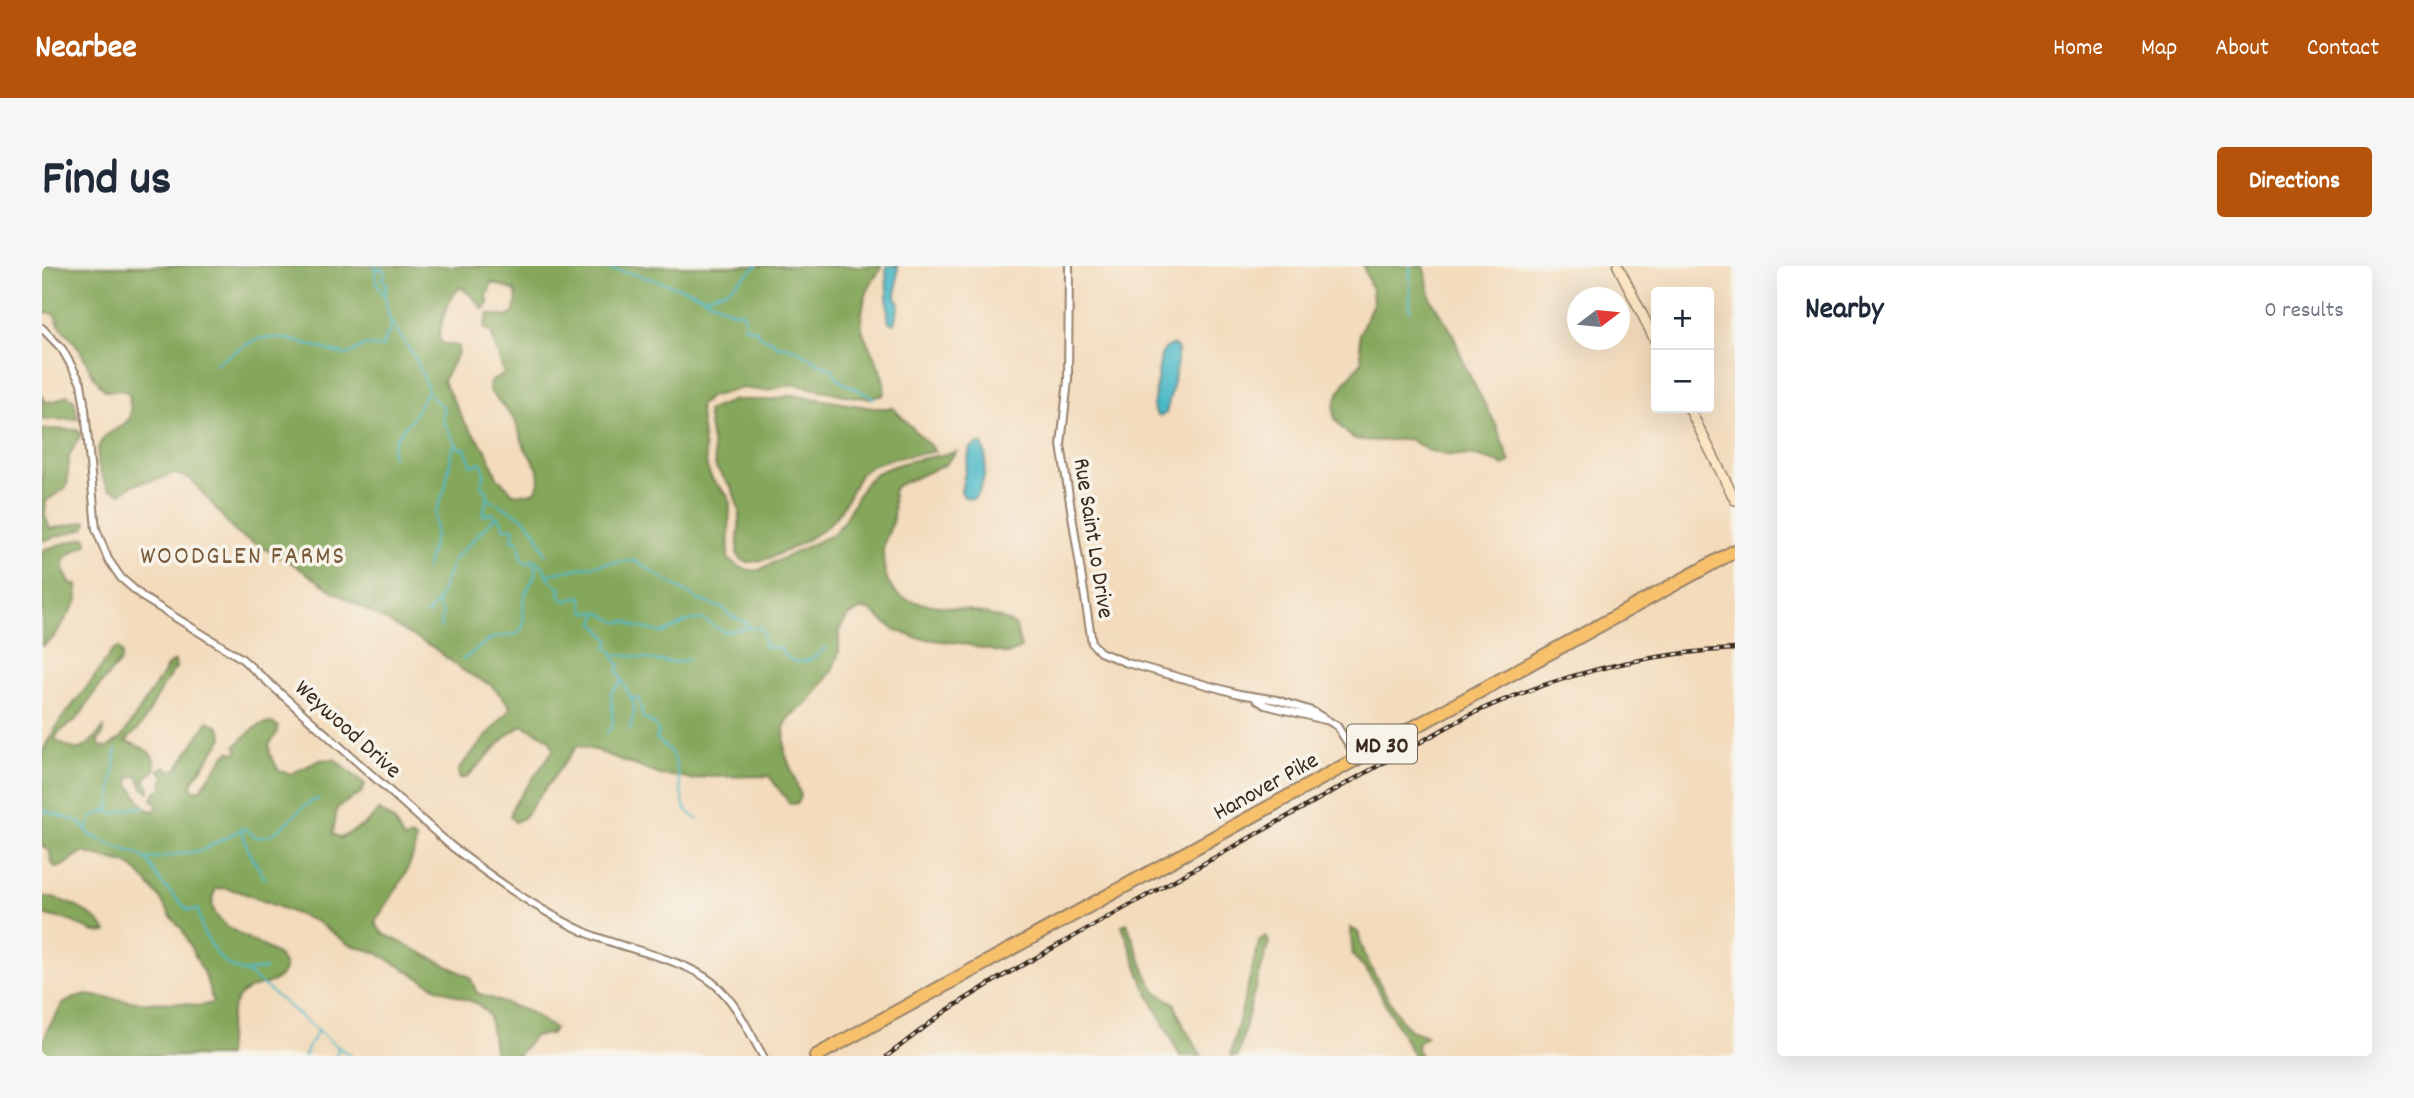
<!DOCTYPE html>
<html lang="en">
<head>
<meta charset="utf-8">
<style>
  :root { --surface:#fff; --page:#f6f6f7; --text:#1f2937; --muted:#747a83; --line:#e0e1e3; --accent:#b45309 }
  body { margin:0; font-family:Dekko,sans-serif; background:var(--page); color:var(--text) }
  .controls { position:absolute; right:21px; top:21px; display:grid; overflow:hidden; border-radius:7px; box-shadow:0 7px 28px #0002 }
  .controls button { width:63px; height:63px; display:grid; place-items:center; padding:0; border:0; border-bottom:2px solid var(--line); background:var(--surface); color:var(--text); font:35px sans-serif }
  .compass { position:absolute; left:1525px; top:21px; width:63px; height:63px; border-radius:50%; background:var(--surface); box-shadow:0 7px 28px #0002; rotate:74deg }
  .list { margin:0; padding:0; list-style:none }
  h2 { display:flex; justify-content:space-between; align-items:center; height:91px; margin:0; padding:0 28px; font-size:30px }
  h2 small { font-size:23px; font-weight:400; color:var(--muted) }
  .map { position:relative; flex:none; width:1693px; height:790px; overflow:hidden; border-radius:7px }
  header { display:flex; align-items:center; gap:42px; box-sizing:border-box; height:98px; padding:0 35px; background:var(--accent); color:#fff }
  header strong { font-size:33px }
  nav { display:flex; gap:38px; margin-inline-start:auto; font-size:24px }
  .intro { display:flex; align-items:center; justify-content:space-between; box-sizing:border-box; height:168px; padding:0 42px }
  h1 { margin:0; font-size:49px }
  .button { padding:18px 32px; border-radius:7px; background:var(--accent); color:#fff; font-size:24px; font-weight:700 }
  main { display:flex; gap:42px; padding:0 42px }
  aside { flex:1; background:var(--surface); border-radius:7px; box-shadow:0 7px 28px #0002 }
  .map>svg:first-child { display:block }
  .forest { fill:#85a75c; stroke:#60683d; stroke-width:2; fill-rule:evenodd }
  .water { fill:#4cb9c8; stroke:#447273; stroke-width:2 }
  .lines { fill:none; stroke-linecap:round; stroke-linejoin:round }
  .stream { stroke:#4cb9c8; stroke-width:2 }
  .street-casing { stroke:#97826d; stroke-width:10 }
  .secondary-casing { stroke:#97826d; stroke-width:12 }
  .highway-casing { stroke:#97826d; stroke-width:16 }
  .street { stroke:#fff; stroke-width:6 }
  .secondary { stroke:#fce6c4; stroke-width:9 }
  .highway { stroke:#f7c06b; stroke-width:12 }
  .rail-casing { stroke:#3b2a1e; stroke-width:4.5 }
  .rail { stroke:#f7f3e8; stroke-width:2; stroke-dasharray:5; stroke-linecap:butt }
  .labels { text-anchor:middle; stroke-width:7; stroke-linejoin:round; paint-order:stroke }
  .shield { fill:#f7f3e8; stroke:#73665b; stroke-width:2 }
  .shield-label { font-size:23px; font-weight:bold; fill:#3b2a1e }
  .street-label { font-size:24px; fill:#3b2a1e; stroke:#f7f3e8 }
  .neighbourhood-label { font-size:26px; letter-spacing:2px; fill:#785a3b; stroke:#f7f3e8 }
</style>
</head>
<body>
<header>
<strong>Nearbee</strong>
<nav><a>Home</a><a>Map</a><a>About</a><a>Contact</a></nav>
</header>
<div class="intro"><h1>Find us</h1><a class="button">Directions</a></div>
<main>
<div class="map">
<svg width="1693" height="790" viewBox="0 0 1693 790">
  <rect width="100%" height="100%" fill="#f7f3e8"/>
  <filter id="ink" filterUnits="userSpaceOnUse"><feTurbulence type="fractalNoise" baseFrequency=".0143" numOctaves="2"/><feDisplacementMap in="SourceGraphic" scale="14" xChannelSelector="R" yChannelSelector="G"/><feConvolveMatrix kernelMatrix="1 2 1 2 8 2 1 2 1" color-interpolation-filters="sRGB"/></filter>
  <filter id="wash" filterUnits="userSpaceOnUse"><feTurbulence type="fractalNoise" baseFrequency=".00686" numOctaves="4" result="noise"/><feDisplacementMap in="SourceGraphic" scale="28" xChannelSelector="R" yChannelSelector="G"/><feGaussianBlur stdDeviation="1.57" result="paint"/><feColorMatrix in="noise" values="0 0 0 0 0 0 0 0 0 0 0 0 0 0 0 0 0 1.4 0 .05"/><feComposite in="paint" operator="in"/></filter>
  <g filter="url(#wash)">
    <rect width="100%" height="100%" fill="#f3dbbc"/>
    <path class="forest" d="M0,0H839C838,6 835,9 831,14C823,28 818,46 820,62C824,81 849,113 841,129L827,132L812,131L751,118L724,125L700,122L668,131L657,140L665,202L670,213L685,229L688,237L686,293C697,301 703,305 717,304L791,268C806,254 811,234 823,218C838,196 889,192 914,186L903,199L856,219L851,224C851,234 853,247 850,257C847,268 840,275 841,287C842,337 866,335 905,341C927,344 954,348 973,359L979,382L966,388L918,377L875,372L853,364L827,344L820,343L806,350L797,364V386L790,405L765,437L747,451L742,462L743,487L759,530L756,537L748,538L727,510L663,511L649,514L642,511L618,509L553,484L535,480L481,552L473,556L468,550L471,540L512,483L506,472L481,459L467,468L425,511L418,513L416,506L419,500L468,443L466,437L449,419L423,406L392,382L289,324L248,296L195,268L149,213L131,207C114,219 98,210 80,227L67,223C58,210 49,186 62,172C68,164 84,161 88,151C90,145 87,135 87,128L81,124L64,125C49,113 45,92 33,77C26,68 15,60 13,49L7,46L0,48ZM450,16L473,25L475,34L471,48L464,51L447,48L442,62L449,66L462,108L448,116L447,124L473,154L483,182L496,203L497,216L494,225L487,228L471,227L455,211L444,184L423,157L401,115L416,87V80L402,78L397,73C399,54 405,35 418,21L431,31L441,43L446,38L445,30Z
      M1321,0H1382L1389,33L1410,66L1425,105L1454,159L1468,196L1462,200L1455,196L1434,190L1403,189L1385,184L1367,173L1334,175L1311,173C1306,168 1299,162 1295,156C1283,138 1308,109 1320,96L1317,69L1331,37L1330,24Z
      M0,129L3,136L13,135L25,129L32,134L36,153L0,154Z
      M751,129L831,142H851L893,185C868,191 839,190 818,208C810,223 802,243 790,255C776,270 730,295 709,296C702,297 699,293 695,288L698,247L690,222L674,202L665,145L692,134H727Z
      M6,163L36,164L39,168L27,190L25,221L4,235L3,248L8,263L45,255L43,262L0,275V164Z
      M44,271L45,278C23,291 14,292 28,317L35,319L36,334L11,372L0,380V284Z
      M76,382L80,388L78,396L58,419L36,452L16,467L13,474C41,491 41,483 62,462L60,470L56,474L58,480L65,482L80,471L127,398L133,395L134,402C112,425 111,455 83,475C98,480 115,485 113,504L102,513L107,520V526L101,522L96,510L88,511L87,518L104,543L112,545L116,540L110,534L113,526L119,523L122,509L117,504L123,500L128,505L135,503L166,455C175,459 180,461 181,472L151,514L149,520L152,525L159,523L183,489L188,485L193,488L196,483L193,480C205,470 219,449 236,460L235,467L227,479L228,488L237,505L249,508L278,494L292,493L323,518L320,526L295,542L291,568L299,572C314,562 326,560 336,544L352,555L362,574L368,570L374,573C372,603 348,632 333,656L340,667L428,711L435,727L487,746L513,763L508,768L492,770L476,790H453L447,749L436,738L395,722L335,687L306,678L275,656L196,625L180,622L174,623C155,658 213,673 233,687C238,690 240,695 243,700C238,724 210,714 197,731C185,747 187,772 185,790H0V779L6,762L21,738L32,732L45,729L95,736L141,737L157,740L171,737L164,712L140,663L129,651L118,632L97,607L86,598L41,586C32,590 25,600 14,602L9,596L8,585L0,580V486L17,456L49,416L70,385Z
      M0,630C23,633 52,646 65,666C50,669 42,660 28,655C19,652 9,651 0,648Z
      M1085,657L1104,708L1114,726L1132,737L1142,761L1160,790H1138L1102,719L1080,659Z
      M1308,662L1316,666C1323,699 1345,728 1361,757L1368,764L1385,770L1376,776L1375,783L1378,790H1372L1332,717L1322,701L1311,690Z
      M1224,670L1227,676L1209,737L1196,790H1188L1216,680L1218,674Z"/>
    <path class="water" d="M844,0H856L854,30L857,39L852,58L847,56L846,51Z
      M1131,79L1135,82C1137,97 1128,132 1124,147L1119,150L1115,149L1111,141L1119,89L1124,82Z
      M936,178H940C947,192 943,224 930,233L922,231L919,225L928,182Z"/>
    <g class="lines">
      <path class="stream" d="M333,0L334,15L343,31L347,52L375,95L387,127L393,135L401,140V156C408,164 410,175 418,183L423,182L430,200L438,196C444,202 442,212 439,219L446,227L441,249L450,247L459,254L463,262H470L472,264L470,273L477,276L480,294L484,298L492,293L502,301L508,314L519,322L517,328L519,332L526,335L539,330L543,346L559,347L575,356L584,355L596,361L621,367L646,355L660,353L682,366C695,363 707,361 720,362L722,379L727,382L738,381C740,384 741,388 744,390C757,404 774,391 784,381
        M528,0L565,3L592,8L649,25L692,46L699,45L703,52L702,60L715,64L717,70L730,75L735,80C755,77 772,99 791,103L795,111L800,116L832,132
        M1368,0V45
        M335,3H341L343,9L340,13L345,18L343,29
        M664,30L685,24L715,0
        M173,98C186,91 198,81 212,75C235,64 279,84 304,89C327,82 312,76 340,82L350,58
        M350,191C348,172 361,165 371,151C376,143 380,133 385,125
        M445,232C457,240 474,245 485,255C494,264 499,277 504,289
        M384,304L393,269V248L403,223L410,184L413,179
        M508,308L564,297L593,295L656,334L683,343L687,349L704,357L710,362
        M395,338L401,348L398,362
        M556,348L552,356L568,375L564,381L570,385L575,396L578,399L575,405C578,410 592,436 592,441C593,449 589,456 588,464
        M385,349L395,337L411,294L453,251
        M574,389C595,387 633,404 647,392
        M421,393C434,386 443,373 458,370C467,369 478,371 481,359C483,351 480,341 482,332C485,321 493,314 495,302L489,296
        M589,432L597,433L601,452L612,458L617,466L614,472L628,485L633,495L643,543L656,554
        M565,467L571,459L569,427L580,415
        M0,544L37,556L50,570L78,582L95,587L105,594L120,618L146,644H156L161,666L176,690L186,699L201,706L223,703
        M64,546L74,548C82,541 93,544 104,540
        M44,564L52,550L68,542L74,484
        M200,565L206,584L223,613
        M106,593L161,584L202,562L214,571C242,573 256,536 277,533
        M205,707C242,733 272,766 309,790
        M262,790L275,765
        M294,790L296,783"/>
    </g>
  </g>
  <g filter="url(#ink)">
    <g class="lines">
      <g class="street-casing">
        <path id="street" d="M1027,0L1026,114L1019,179L1050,377L1058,386L1085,397L1197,428L1235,434L1270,445L1295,460L1315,492
          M0,62L20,83L39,117L43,143L54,263L66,293L79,312L102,332L199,392L408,579C450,612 503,649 552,670C587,684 641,693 670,716C694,735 706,764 721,790
          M1214,433L1223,439L1283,454"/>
      </g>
      <g class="secondary-casing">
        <path id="secondary" d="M1576,0L1614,76
          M1647,142L1693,234"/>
      </g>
      <g class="highway-casing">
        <path id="highway" d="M774,790L1693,285"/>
      </g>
      <use href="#street" class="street"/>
      <use href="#secondary" class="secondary"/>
      <use href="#highway" class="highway"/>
      <g class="rail-casing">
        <path id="rail" d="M845,790L904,745L954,714L1425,450C1509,411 1601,387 1693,383"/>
      </g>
      <use href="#rail" class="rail"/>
    </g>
  </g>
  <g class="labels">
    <rect class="shield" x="1305" y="458.5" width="70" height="39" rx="5"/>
    <g class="shield-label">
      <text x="1340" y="486">MD 30</text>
    </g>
    <g class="street-label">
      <text transform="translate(1053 272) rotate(81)" y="8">Rue Saint Lo Drive</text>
      <text transform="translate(307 462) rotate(42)" y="8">Weywood Drive</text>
      <text transform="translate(1223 519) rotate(-29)" y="8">Hanover Pike</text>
    </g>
    <g class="neighbourhood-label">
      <text x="201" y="297">WOODGLEN FARMS</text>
    </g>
  </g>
</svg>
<div class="controls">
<button>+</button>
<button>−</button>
</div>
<svg class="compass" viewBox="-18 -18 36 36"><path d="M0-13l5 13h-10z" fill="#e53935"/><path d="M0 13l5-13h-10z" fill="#747a83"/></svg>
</div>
<aside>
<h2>Nearby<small>0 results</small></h2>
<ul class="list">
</ul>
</aside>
</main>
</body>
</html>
